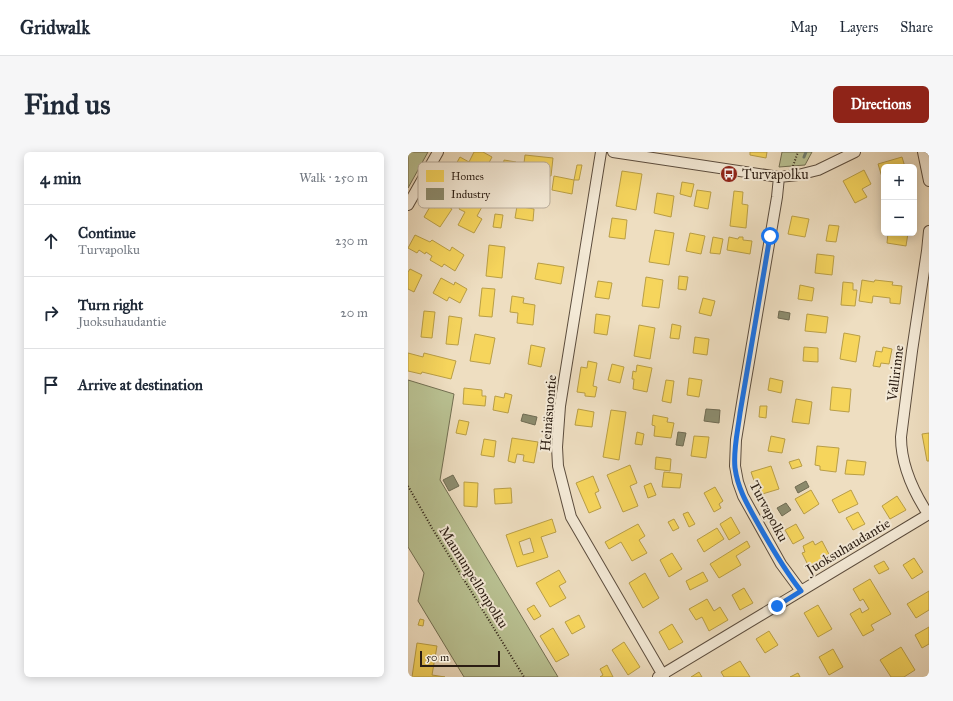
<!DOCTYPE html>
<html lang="en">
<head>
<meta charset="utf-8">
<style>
  :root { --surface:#fff; --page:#f6f6f7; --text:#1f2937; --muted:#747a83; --line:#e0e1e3; --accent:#8f2418 }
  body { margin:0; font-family:"IM FELL Great Primer",serif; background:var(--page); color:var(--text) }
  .controls { position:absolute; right:12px; top:12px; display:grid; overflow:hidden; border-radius:6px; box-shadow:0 2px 10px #0003 }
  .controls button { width:36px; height:36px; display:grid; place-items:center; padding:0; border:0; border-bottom:1px solid var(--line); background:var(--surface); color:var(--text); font:20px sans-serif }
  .scale { position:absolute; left:12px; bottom:10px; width:80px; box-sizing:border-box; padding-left:4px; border:2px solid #2b1d13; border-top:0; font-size:11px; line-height:14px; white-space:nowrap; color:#2b1d13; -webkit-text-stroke:3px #f4ead7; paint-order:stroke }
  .stop { position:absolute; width:12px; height:12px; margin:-9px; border:3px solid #1a73e8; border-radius:50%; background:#fff }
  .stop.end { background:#1a73e8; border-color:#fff; box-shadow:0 1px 4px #0008 }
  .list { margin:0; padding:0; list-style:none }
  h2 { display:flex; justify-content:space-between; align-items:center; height:52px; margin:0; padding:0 16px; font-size:17px }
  h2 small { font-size:13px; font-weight:400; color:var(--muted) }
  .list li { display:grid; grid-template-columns:26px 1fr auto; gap:12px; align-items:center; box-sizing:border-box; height:72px; padding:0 16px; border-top:1px solid var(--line) }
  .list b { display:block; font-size:15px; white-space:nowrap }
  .list p { margin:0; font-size:13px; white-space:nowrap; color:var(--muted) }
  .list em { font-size:13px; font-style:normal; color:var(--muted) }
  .icon { flex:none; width:22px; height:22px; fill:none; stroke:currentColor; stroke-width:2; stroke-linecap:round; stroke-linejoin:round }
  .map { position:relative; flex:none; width:521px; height:525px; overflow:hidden; border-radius:6px }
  header { display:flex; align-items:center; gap:24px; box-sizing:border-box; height:56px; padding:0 20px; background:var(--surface); border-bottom:1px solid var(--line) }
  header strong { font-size:19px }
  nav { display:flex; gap:22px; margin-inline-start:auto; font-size:14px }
  .intro { display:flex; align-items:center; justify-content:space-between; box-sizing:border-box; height:96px; padding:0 24px }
  h1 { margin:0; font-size:28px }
  .button { padding:10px 18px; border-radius:6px; background:var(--accent); color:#fff; font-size:14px; font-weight:700 }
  main { display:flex; gap:24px; padding:0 24px }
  aside { flex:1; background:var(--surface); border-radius:6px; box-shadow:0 2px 10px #0003 }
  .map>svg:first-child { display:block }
  .green { fill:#b9c192; stroke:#726f52 }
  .homes { fill:#f6d55c; stroke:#b99e46; fill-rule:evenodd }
  .industry { fill:#8c8c6e; stroke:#6f6b53 }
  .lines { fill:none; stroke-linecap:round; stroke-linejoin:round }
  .stream { stroke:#6e7d70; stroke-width:3 }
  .minor-casing { stroke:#5c4d3e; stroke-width:12 }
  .path { stroke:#2b1d13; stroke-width:2; stroke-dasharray:1 2; stroke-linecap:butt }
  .minor { stroke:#f4ead7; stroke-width:10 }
  .route { stroke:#1a73e8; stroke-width:5 }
  .labels { text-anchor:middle; stroke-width:4; stroke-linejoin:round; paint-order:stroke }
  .poi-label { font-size:14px; fill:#2b1d13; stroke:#f4ead7; text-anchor:start }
  .street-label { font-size:14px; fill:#2b1d13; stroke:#f4ead7 }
  .key { fill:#f4ead7; stroke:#b8ac9c; stroke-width:1 }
  .key-label { font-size:11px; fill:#2b1d13 }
</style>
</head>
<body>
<header>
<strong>Gridwalk</strong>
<nav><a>Map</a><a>Layers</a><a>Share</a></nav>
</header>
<div class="intro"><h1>Find us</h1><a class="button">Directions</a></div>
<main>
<aside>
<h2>4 min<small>Walk · 250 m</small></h2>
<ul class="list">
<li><svg class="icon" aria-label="ahead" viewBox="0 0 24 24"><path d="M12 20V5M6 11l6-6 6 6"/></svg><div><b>Continue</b><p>Turvapolku</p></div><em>230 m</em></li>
<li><svg class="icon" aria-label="right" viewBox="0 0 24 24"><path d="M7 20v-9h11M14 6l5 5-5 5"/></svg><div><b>Turn right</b><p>Juoksuhaudantie</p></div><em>20 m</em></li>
<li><svg class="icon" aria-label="arrive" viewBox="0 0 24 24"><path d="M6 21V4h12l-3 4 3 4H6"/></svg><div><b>Arrive at destination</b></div></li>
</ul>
</aside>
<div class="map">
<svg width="521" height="525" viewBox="0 0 521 525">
  <rect width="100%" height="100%" fill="#eedec1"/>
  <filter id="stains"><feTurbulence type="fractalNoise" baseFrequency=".005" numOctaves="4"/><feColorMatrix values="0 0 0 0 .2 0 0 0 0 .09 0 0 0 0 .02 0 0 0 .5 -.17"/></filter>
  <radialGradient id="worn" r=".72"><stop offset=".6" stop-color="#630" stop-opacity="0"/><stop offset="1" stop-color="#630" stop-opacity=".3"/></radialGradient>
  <path class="green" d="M0,0H20L0,36Z
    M374,0H404L397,13L371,15Z
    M0,228L46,242L32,328L150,525H56L10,449L16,421L0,395Z"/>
  <path class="homes" d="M66,0H75L84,5L75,22L69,18L58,38L39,28L52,5L61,10Z
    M342,0H359L358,6L342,3Z
    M117,3L145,6L143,24L127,22L128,13L116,11Z
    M494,5L497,15H476V25H474L470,12Z
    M96,8L108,10V17L113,18L111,35L93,32Z
    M169,13H174L171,28H166Z
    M456,18L463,32L454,37L459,45L447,51L435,29Z
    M214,19L234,22L228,58L208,54Z
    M146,24L166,28L164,42L144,38Z
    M274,30L286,32L283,45L272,42Z
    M289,38L303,40L300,57L286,54Z
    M326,39L335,40L334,52L340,53L338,76L322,74Z
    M249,41L266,44L263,65L246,61Z
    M59,44L75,53L69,64L74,67L66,81L50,73L57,60L51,57Z
    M31,49L44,57L32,75L16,65L23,53L27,56Z
    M109,54L126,57L125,69L107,66Z
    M87,62L95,63L93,76L85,75Z
    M384,64L401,67L397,85L380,82Z
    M204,66L219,68L217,87L201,85Z
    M421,73L431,74L428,90L418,89Z
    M247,78L266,81L261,113L241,110Z
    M282,81L297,84L293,102L278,99Z
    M480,81H500L498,94L479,91Z
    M7,83L22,90L24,88L42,99L44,95L56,103L47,119L36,112L34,115L22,108L24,104L18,100L17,102L11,98L9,101L0,96Z
    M305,85L315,87L312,102L302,101Z
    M321,85L330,87L331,85H335V88L344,89L342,102L319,98Z
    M81,93L97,95L94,126L78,124Z
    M409,102L426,104L424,123L407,121Z
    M130,111L156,115L153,132L127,127Z
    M2,117L14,123L6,140L0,137V120Z
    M271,124L280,125L278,138L270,137Z
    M238,125L255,128L251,156L234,154Z
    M33,126L46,133L47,130L59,137L52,151L41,145L39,149L25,141Z
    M454,128L466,130L467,128L485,130L484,133L494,134L492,152L482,151V146L465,144L464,151L451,149Z
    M190,129L204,131L201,147L187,145Z
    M435,130L445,131V138H449L447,154L433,153Z
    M392,133L406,136L404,149L390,147Z
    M74,136L87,137L84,165L71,164Z
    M104,144L116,146L115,151L127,153L125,173L109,171L110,161L102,160Z
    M295,146L307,149L303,164L291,161Z
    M16,159L27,160L24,186L13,185Z
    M188,162L202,164L199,183L186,181Z
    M399,162L420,165L418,181L397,179Z
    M41,164L54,166L50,193L38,192Z
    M264,172L273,174L271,187L262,186Z
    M231,173L247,176L242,207L226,204Z
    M436,181L452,184L448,210L432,207Z
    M67,182L87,186L82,212L62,209Z
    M287,185L301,187L299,203L285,201Z
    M123,193L137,196L133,215L120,212Z
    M396,195L410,196V210L395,209Z
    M475,195L484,197L481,212L473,211L472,215L465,214L468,199L474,200Z
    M0,201L15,205L16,201L48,209L43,227L14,220L13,222L0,219Z
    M180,209L189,211L185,234L189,235L187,245L177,244V241L169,240L173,215L179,216Z
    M204,212L216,215L212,231L200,228Z
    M229,213L244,216L239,240L225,237L226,227H224L225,219L228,220Z
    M281,226L294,228L291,245L279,243Z
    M362,226L375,229L373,241L360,238Z
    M258,228L266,229L263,251L254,249Z
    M424,235L443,237L441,260L422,258Z
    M56,236L74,238V244H78L77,254L55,252Z
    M97,241L104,243L100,261L85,258L87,244L96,246Z
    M388,247L404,250L401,272L384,270Z
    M352,254H359L358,266L351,265Z
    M170,257L186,260L184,275L167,273Z
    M203,258L218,260L211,308L195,305Z
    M245,263L260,266L259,270L266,271L263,286L246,284L247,274L244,273Z
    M51,268L61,270L58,283L48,281Z
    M229,280L236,282L234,293L227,292Z
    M521,281V309H519L514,282Z
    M286,284L301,285L298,306L283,304Z
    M363,284L377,287L374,301L360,299Z
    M104,286L130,290L126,311L115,309L116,303L109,302L107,311L100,309Z
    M76,287L88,289L86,305L73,303Z
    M409,294L431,296L428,320L412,318V314L407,313Z
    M248,305L263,307L262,319L247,317Z
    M391,307L394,314L384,317L381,310Z
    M439,308L458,310L456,323L437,322Z
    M222,313L229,331L222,334L230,354L215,360L199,323Z
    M363,314L371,337L351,343L343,320Z
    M256,320L274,322L272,336L254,335Z
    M185,324L191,339L187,341L193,356L181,361L168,331Z
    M56,330L70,331L69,355L56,354Z
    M243,331L248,343L240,346L236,334Z
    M307,335L315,349L311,352L313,356L306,360L296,341Z
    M103,336L104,351L87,352L86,337Z
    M403,338L411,352L396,362L387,347Z
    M443,338L450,352L431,361L424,348Z
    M489,344L498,358L482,367L474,354Z
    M280,360L287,372L281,375L275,362Z
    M450,360L457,372L445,378L438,366Z
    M323,365L332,381L321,388L312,372Z
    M144,367L148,380L133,385L140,405L109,415L98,383ZM122,386L126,400L115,403L111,390Z
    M266,367L271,376L265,379L260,370Z
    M230,372L237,384L231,388L239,401L224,409L213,390L201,397L197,390Z
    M388,372L396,386L385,392L377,378Z
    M309,376L316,387L296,400L289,388Z
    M339,389L342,395L328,404L333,413L311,426L302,412Z
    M405,389L407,393L414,389L423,406L402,417L394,401L397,400L395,394Z
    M264,401L274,417L261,425L252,408Z
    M506,406L515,420L504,427L495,413Z
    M476,409L481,417L471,422L466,414Z
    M151,418L158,430L151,434L158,446L142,455L128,431Z
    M295,420L300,429L282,438L278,429Z
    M237,421L251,446L235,456L221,431Z
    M462,427L483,462L463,473L466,478L455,484L442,462L452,456L454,461L461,457L455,447L452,449L445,437Z
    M336,436L345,451L332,458L324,443Z
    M521,439V458L508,466L499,452Z
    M299,447L306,459L312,455L320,468L301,479L294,465L288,468L281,457Z
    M126,453L133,464L126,468L119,457Z
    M410,453L424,477L410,485L396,461Z
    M171,463L177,475L164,482L157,470Z
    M12,467L16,468L15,474L10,473Z
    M264,472L275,490L261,498L251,480Z
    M521,475V492L514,496L507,483Z
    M145,476L161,503L148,510L132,484Z
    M361,479L370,493L357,501L348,487Z
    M216,490L232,515L220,523L204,498Z
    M9,491L29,494L24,523L37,525H4Z
    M493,495L507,518L496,525H483L472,508Z
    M425,497L435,515L421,523L411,505Z
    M332,509L342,525H316L313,520Z
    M199,513L205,525H192L195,523L192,517Z
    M291,520L294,525H283Z
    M390,521L392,525H382Z"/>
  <path class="industry" d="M371,159L382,161L381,168L370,166Z
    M298,257L312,258L311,271L296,269Z
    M115,262L129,265L127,273L113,269Z
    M270,280L278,281L275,294L268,293Z
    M45,323L51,334L41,339L35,328Z
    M398,329L401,335L390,341L387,335Z
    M378,351L383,358L374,364L369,356Z"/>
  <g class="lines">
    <path class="stream" d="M396,5L398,0"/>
    <g class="minor-casing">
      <path id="minor" d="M193,0L152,254L149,295L150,314L163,365L256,525
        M205,0L371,25L390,23L410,18L447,0
        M515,0L521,29
        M371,25L369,45L335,245L328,288L327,314L330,330L335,344L373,412L393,439
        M0,53L30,0
        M520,362C505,339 493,314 493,285L504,199L519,99L521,79
        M250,525L521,362"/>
    </g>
    <path class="path" d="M385,14L390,0
      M0,334L24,376L116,525"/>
    <use href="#minor" class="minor"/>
  </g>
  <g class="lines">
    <path class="route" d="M362,84L332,261C330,278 325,298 327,316C330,339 342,357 353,377C365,398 378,420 393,439L369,454"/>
  </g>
  <defs>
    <g id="bus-disc" transform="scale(0.9)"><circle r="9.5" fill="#8f2418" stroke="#f4ead7"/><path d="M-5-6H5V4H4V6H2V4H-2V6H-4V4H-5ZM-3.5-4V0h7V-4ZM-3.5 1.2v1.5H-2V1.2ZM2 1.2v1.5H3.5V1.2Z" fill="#fff"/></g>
  </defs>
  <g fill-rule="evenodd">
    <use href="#bus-disc" x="321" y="22"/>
  </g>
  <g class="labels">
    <g class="poi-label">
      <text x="334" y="27">Turvapolku</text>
    </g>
    <g class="street-label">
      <text transform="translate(487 221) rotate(-83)" y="5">Vallirinne</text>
      <text transform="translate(140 261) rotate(-85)" y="5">Heinäsuontie</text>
      <text transform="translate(361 359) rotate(62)" y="5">Turvapolku</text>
      <text transform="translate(440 394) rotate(-31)" y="5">Juoksuhaudantie</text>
      <text transform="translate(66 425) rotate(58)" y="5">Maununpellonpolku</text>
    </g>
  </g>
  <rect x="10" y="10" width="132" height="46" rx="6" class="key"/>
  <rect x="18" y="18" width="18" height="12" fill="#f6d55c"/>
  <rect x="18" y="36" width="18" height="12" fill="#8c8c6e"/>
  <g class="key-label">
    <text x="43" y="28">Homes</text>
    <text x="43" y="46">Industry</text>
  </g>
  <rect width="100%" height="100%" filter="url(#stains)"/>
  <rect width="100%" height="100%" fill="url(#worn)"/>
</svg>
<div class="controls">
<button>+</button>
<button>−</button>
</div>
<div class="scale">50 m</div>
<div class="stop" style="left:362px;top:84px"></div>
<div class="stop end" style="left:369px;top:454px"></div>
</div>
</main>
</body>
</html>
